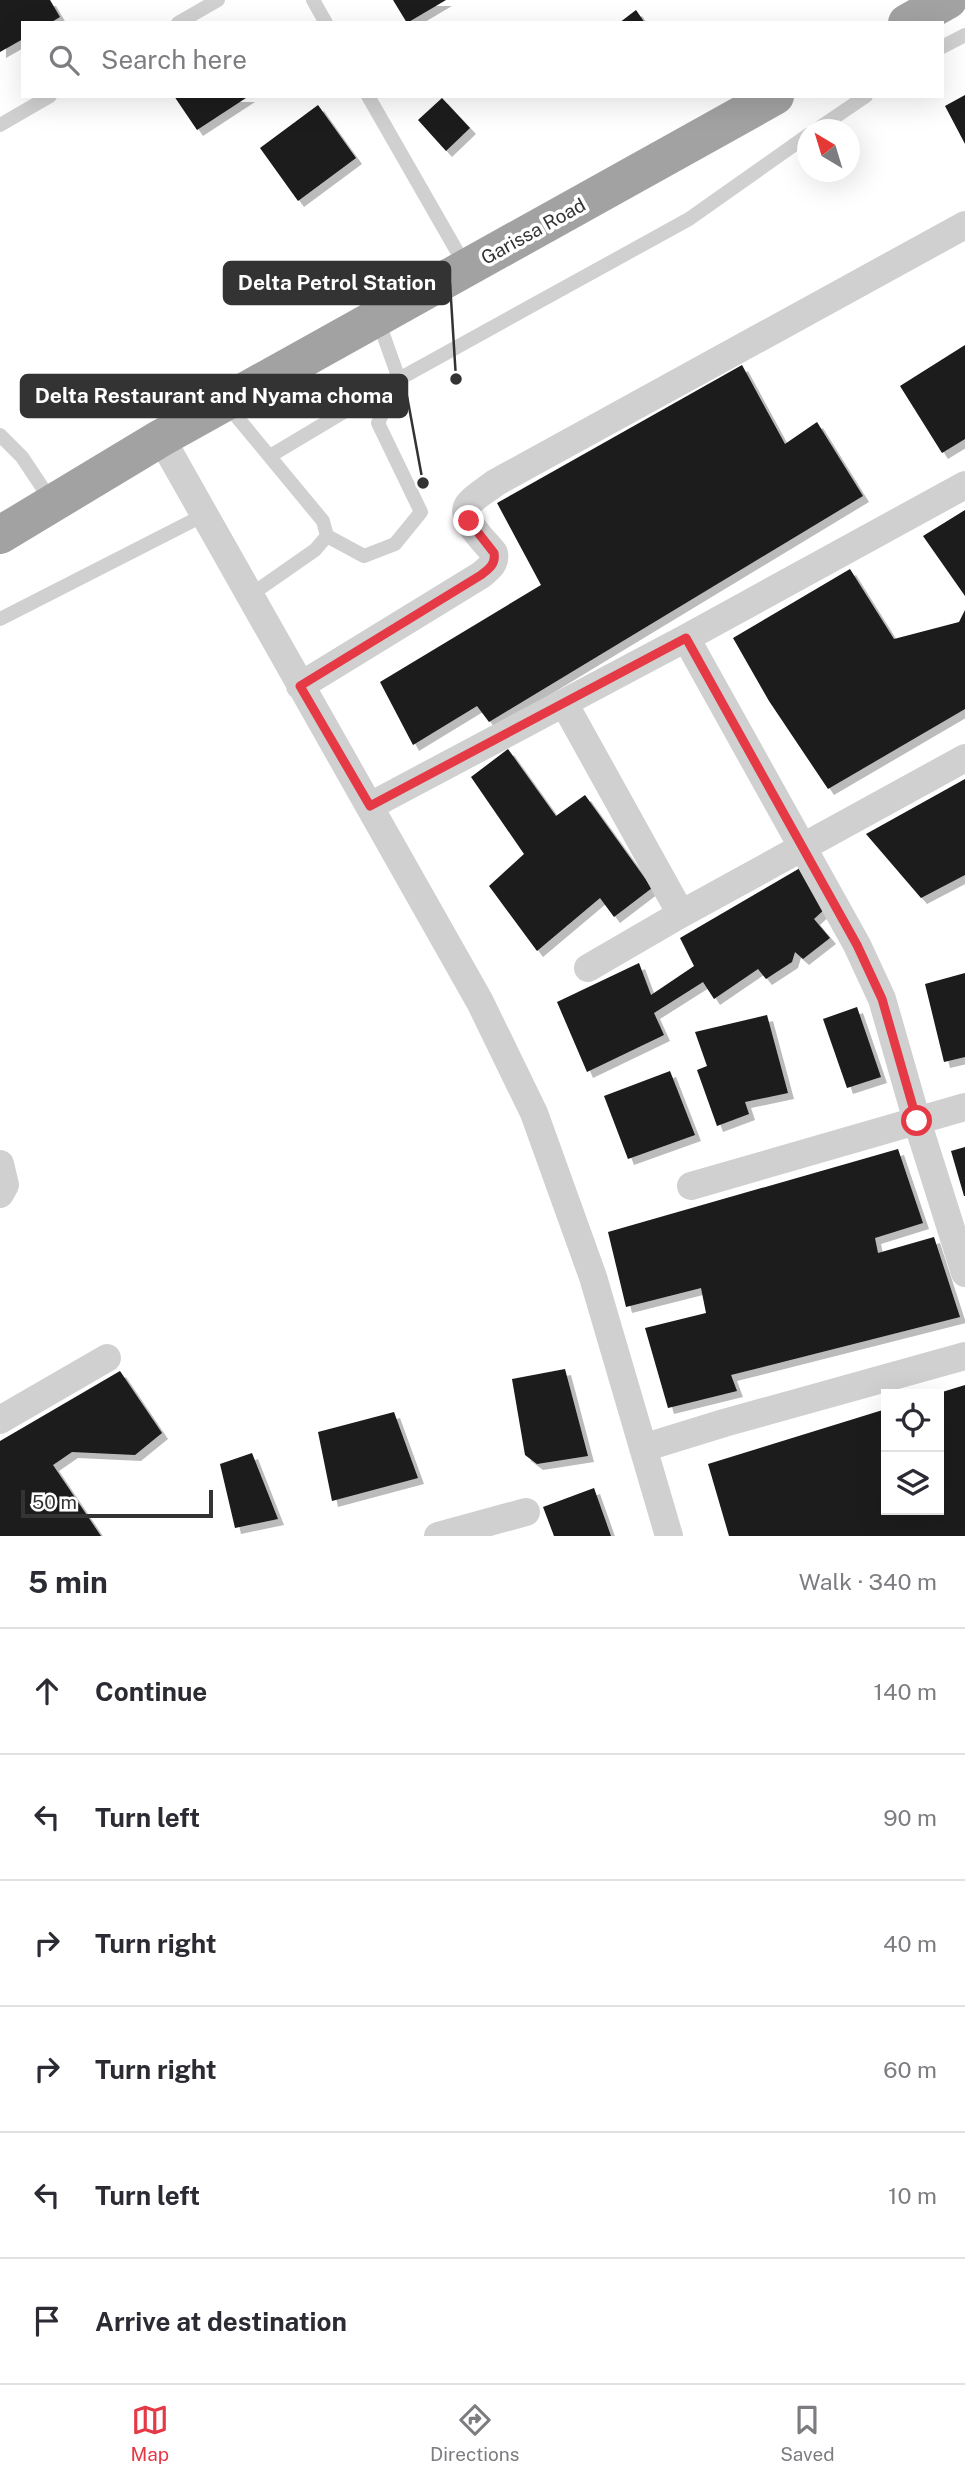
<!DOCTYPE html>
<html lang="en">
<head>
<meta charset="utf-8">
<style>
  :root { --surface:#fff; --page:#f7f7f7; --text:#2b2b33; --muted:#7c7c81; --line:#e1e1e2; --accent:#e63946 }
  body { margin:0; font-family:"Public Sans",sans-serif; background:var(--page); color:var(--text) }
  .controls { position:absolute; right:21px; bottom:21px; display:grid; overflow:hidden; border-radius:0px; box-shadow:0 7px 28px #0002 }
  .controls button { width:63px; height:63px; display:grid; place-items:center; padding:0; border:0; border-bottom:2px solid var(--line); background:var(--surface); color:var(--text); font:35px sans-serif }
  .compass { position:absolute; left:797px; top:119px; width:63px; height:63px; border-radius:50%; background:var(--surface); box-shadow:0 7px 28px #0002; rotate:322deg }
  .scale { position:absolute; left:21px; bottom:18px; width:192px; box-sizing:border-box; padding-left:7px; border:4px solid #333; border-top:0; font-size:19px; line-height:24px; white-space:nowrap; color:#333; -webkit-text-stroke:5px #fff; paint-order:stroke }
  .stop { position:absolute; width:21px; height:21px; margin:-16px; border:5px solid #e63946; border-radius:50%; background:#fff }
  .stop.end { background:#e63946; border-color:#fff; box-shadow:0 2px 7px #0008 }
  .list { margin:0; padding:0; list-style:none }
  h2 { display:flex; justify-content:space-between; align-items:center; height:91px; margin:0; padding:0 28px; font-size:30px }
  h2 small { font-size:23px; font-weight:400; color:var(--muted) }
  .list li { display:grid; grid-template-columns:46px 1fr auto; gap:21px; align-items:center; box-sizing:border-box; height:126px; padding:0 28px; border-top:2px solid var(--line) }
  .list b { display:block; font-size:26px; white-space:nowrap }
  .list em { font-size:23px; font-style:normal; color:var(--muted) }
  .icon { flex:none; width:38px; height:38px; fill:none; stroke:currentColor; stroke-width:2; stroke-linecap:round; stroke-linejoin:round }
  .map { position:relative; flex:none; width:965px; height:1536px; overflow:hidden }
  .search { position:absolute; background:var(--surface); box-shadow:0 7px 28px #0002; left:21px; right:21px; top:21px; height:77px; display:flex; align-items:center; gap:18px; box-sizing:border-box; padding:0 24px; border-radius:0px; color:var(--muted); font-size:26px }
  .sheet { height:847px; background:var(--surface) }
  nav { display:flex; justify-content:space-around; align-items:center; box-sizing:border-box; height:98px; border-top:2px solid var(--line); background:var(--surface); font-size:19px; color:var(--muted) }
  nav a { display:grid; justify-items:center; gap:4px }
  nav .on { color:var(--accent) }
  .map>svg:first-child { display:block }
  .building { fill:#1a1a1a; filter:url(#shadow) }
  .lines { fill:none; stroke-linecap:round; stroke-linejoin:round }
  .service { stroke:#d0d0d0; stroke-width:14 }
  .minor { stroke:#d0d0d0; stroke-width:28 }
  .trunk { stroke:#a2a2a2; stroke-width:38 }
  .route { stroke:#e63946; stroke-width:9 }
  .labels { text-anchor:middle; stroke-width:7; stroke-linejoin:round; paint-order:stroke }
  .street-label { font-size:19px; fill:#333; stroke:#fff }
  .leader { fill:none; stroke:#333; stroke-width:2.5 }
  .callout-dot { fill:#333; stroke:#fff; stroke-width:2.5 }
  .callout { fill:#333; stroke:#333; stroke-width:2.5 }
  .callout-label { font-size:21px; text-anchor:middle; font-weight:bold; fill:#fff }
</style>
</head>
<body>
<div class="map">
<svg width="965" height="1536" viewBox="0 0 965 1536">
  <defs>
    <filter id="shadow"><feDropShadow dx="6" dy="6" stdDeviation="0" flood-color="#0004"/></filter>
  </defs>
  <rect width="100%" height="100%" fill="#fff"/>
  <path class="building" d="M0,0H50L60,17L50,23H23V39L0,52Z
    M393,0H446L407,23Z
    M636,10L645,23H619Z
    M965,95V144L945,106Z
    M174,96H249L197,130Z
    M442,98L470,128L446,151L418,120Z
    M318,105L356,158L298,201L260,148Z
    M965,345V439L942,453L900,386Z
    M742,365L785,444L817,422L863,496L489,722L477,706L413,745L380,682L541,585L497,503Z
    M965,510V596L923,536Z
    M850,569L894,639L959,622L965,610V709L828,789L769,701L733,638Z
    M508,749L556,816L585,795L652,888L614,917L600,898L537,951L489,886L524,854L471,777Z
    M965,779V875L921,898L866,834Z
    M800,868L827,907L814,919L830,938L803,959L795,952L792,962L766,979L758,969L714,999L703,982L654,1013L664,1035L587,1072L557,1002L639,963L651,995L694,966L680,938Z
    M965,973V1057L944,1062L925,984Z
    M857,1007L881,1077L847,1088L823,1019Z
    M767,1015L788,1093L745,1102L749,1114L717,1126L697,1070L707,1066L695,1032Z
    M670,1071L695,1135L628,1159L604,1096Z
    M965,1147V1196H964L951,1151Z
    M898,1149L923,1223L875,1238L878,1253L934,1237L960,1317L731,1375L737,1391L668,1408L645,1328L706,1313L701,1288L626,1307L608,1232Z
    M565,1369L588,1456L537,1464L525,1455L512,1379Z
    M120,1371L162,1433L135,1455L72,1452L53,1465L101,1536H0V1441Z
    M965,1385V1536H729L708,1464L886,1409V1510H939V1393Z
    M394,1412L418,1478L332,1501L318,1432Z
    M252,1453L278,1519L235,1528L220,1464Z
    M594,1488L611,1536H554L543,1507Z"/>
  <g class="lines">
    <path class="service" d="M313,0L326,23
      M178,23L218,0
      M942,47L965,35
      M368,96L466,267
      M0,125L50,96
      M816,130L866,96
      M227,405L323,521L327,536L315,550L249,596
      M0,435L22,457L52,502
      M270,456L399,379L689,219L808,135
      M327,536L364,556L395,544L421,512L378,423L399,379L378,320
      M0,619L204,515"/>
    <path class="minor" d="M161,438L480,1002L534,1113L593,1277L669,1536
      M686,638L857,945L882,999L917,1121L965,1273
      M300,686L481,575C489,568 496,564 494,553C486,542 459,519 468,505C473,497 488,489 495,483L965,225
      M564,703L681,914
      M370,806L686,638L965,485
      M588,968L681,914L965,758
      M0,1164L5,1185L0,1194
      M691,1186L965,1107
      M0,1420L107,1358
      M643,1448L724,1423L965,1356
      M438,1536L526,1512"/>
    <path class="trunk" d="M907,23L948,0
      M0,535L161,438L775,96"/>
  </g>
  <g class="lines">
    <path class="route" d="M469,521L494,553C496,564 489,569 481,575L300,686L370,806L686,638L857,945L882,999L917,1121"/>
  </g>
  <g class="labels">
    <g class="street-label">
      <text transform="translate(533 231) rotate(-29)" y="7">Garissa Road</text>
    </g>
  </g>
  <path class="leader" d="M456 379L450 283M423 483L407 396"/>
  <g class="callout-dot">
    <circle cx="456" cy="379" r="7"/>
    <circle cx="423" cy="483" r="7"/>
  </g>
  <g class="callout">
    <rect x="224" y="262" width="226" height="42" rx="7"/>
    <rect x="21" y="375" width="386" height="42" rx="7"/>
  </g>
  <g class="callout-label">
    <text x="337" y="290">Delta Petrol Station</text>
    <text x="214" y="403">Delta Restaurant and Nyama choma</text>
  </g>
</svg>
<div class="controls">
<button><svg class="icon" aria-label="locate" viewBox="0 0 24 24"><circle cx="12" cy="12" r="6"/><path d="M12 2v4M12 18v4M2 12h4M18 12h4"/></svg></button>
<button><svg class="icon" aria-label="layers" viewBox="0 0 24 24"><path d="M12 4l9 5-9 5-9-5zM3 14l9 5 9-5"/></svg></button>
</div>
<svg class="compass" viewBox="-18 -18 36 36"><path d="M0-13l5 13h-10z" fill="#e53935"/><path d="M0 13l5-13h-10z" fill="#7c7c81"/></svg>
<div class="scale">50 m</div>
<div class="stop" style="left:917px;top:1121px"></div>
<div class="stop end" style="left:469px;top:521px"></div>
<div class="search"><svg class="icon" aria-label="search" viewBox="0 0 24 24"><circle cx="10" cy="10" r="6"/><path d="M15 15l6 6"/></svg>Search here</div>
</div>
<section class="sheet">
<h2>5 min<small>Walk · 340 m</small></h2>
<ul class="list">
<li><svg class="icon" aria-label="ahead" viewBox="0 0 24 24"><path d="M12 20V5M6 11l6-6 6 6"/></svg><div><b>Continue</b></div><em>140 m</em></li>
<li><svg class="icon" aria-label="left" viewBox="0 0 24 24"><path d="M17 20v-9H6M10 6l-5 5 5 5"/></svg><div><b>Turn left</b></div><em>90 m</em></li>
<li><svg class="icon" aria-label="right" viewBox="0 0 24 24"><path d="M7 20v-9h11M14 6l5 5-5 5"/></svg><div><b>Turn right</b></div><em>40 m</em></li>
<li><svg class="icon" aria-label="right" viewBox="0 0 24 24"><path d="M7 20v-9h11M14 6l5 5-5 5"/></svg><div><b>Turn right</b></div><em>60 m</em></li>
<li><svg class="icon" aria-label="left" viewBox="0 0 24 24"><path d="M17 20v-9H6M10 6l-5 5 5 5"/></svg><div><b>Turn left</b></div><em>10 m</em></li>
<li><svg class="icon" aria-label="arrive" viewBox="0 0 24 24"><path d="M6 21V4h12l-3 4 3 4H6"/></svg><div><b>Arrive at destination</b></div></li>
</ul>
</section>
<nav>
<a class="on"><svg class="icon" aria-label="map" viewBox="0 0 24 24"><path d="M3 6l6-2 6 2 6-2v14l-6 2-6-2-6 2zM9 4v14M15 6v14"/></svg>Map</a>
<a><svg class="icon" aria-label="directions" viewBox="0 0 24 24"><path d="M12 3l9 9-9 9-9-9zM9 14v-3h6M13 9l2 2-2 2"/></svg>Directions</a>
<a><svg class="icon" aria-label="saved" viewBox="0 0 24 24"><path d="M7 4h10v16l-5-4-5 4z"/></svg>Saved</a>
</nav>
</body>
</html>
